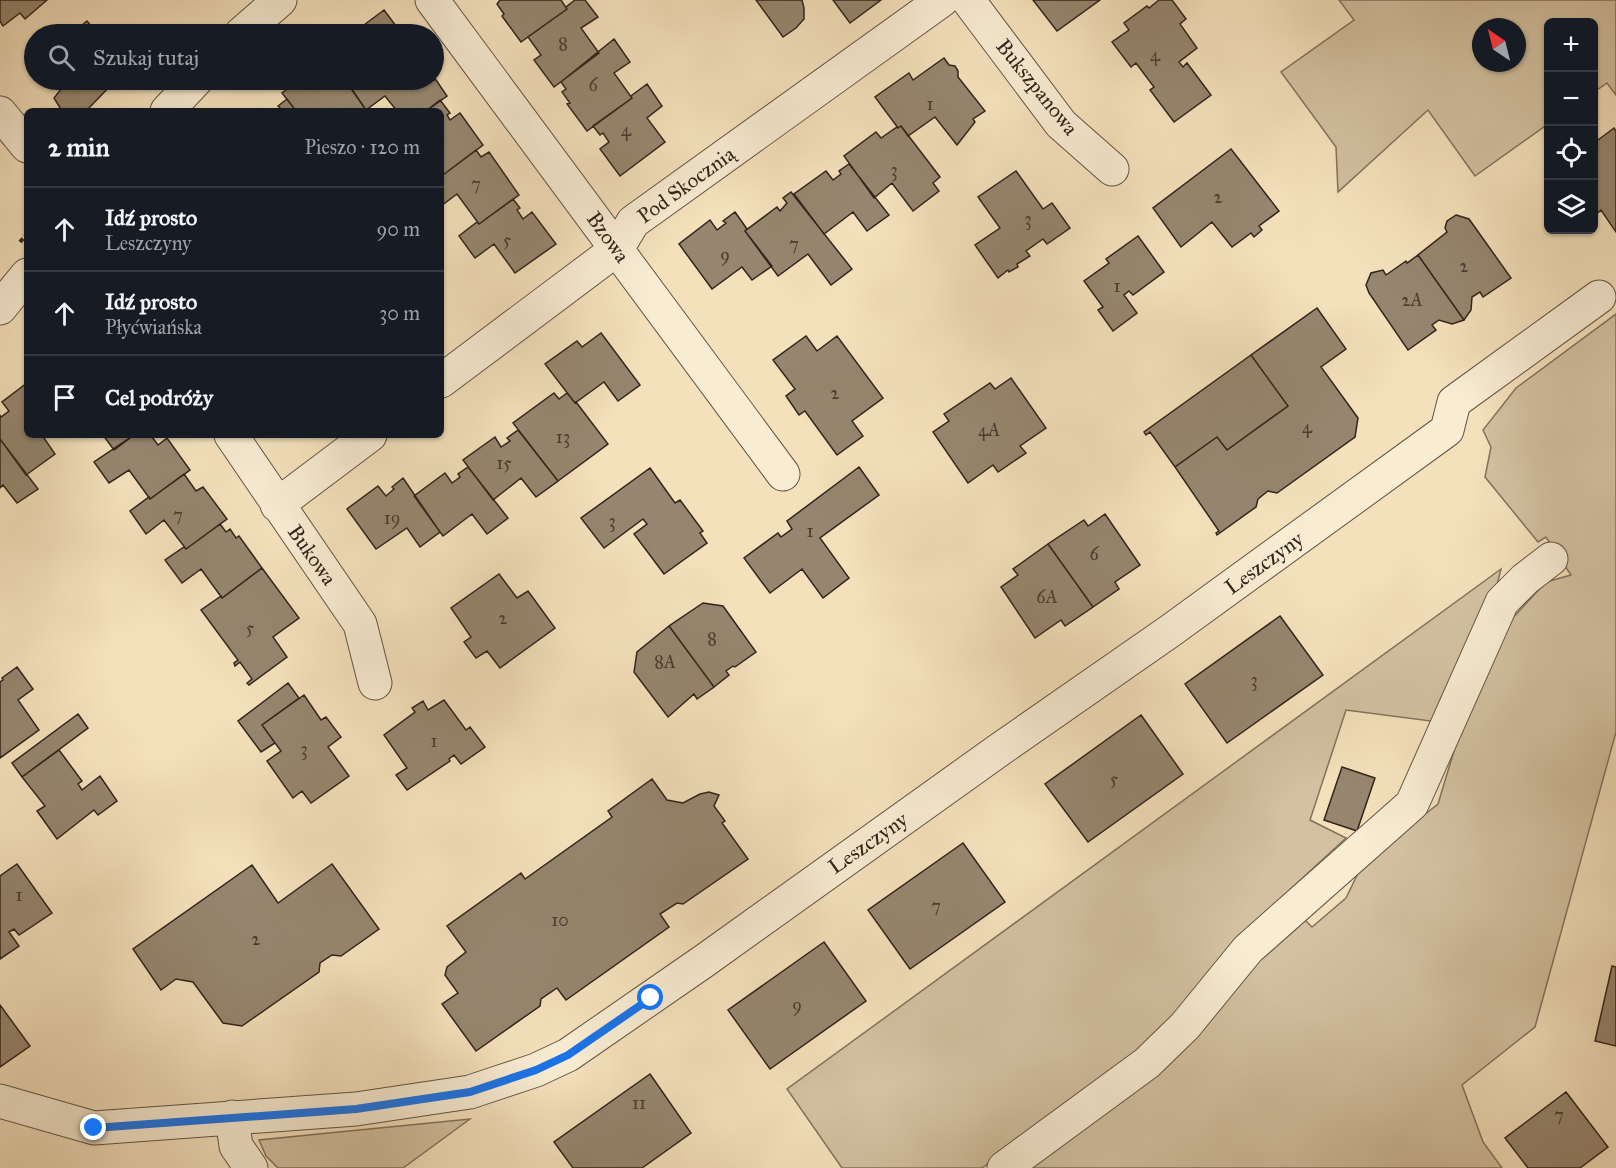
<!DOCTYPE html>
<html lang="pl">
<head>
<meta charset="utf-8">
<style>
  :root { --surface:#171b24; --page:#20242c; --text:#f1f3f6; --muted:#9ea1a6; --line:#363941 }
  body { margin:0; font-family:"IM FELL Great Primer",serif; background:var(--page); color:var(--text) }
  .controls { position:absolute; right:18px; top:18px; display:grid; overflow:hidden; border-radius:9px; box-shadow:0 2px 4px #0004 }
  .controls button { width:54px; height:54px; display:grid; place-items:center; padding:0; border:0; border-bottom:2px solid var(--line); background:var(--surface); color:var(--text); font:30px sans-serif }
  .compass { position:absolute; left:1472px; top:18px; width:54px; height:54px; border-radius:50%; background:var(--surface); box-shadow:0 2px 4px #0004; rotate:325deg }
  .stop { position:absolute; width:18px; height:18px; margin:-14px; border:4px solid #1a73e8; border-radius:50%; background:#fff }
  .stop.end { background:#1a73e8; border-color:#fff; box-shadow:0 2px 6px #0008 }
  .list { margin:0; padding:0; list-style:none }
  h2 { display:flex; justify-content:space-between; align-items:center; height:78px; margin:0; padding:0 24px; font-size:26px }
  h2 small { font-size:20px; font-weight:400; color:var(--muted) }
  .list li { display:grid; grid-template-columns:39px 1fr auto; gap:18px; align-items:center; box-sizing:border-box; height:84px; padding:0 24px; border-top:2px solid var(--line) }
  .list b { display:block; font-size:22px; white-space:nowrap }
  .list p { margin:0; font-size:20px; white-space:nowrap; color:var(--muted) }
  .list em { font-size:20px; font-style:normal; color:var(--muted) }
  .icon { flex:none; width:33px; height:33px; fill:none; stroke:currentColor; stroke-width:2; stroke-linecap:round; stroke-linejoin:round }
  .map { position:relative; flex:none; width:1616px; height:1168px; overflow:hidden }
  .search { position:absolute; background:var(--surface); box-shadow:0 2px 4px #0004; left:24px; top:24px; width:420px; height:66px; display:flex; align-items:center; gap:15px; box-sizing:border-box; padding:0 21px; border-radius:33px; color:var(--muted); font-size:22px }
  .panel { position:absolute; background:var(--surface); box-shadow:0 2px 4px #0004; left:24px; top:108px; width:420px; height:330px; border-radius:9px }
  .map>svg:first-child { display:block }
  .green { fill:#d3c1a1; stroke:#82725e; stroke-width:1.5; fill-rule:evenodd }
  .building { fill:#96866f; stroke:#31241b; stroke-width:1.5 }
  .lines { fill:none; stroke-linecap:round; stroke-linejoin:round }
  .minor-casing { stroke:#625343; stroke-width:35 }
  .path { stroke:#31241b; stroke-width:4; stroke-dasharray:4.5 3; stroke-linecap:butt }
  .minor { stroke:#f8ecd3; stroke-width:33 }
  .route { stroke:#1a73e8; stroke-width:8 }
  .labels { text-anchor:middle; stroke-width:5; stroke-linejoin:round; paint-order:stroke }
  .number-label { font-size:18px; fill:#4a3c30 }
  .street-label { font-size:21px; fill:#31241b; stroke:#f8ecd3 }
</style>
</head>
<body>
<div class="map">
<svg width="1616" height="1168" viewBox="0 0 1616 1168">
  <rect width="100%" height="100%" fill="#f4e1bc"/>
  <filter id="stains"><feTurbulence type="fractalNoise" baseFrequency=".00333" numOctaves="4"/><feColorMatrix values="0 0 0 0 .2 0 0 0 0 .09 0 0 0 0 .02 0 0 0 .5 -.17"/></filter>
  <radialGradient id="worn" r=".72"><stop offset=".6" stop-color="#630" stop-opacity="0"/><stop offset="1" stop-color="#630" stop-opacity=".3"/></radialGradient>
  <path class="green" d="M1339,0H1616V95L1607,83L1594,92V22H1548V124L1475,176L1428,110L1338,192L1336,147L1281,72L1354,20ZM1481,27H1517V63H1481Z
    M1616,314V732L1535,1027L1462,1085L1483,1142L1502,1168H1020L1228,988L1303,918L1312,927L1346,898L1363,863L1438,804L1469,701L1507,624L1546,582L1571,575L1546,537L1538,542L1485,477L1491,447L1483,430L1516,388Z
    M1501,569L1491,609L1446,723L1346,710L1310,820L1346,838L1233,942L1167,1033L982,1168H842L787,1089Z
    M470,1119L403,1168H278L266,1156L259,1140Z"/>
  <path class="building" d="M0,0H47L25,19L20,13L3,26L0,21Z
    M500,0H561L567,9L521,42L502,16L504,14L497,4Z
    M575,0H585L598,17L581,28L599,53L554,87L534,60L541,55L528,37L567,9L566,7Z
    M756,0H802L804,8V19L796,28L783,37Z
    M833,0H881L850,23Z
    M1033,0H1100L1057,31Z
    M1159,0H1172L1186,19L1180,24L1197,48L1179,62L1183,67L1187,63L1211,95L1174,122L1150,90L1154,87L1136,63L1131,67L1112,42L1129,30L1124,23L1147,6L1149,8Z
    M384,10L402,34H352Z
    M87,21L98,34H71Z
    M614,39L630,62L614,73L632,98L587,131L567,104L570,103L562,92L566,89L561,82Z
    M944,58L949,65L955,66L958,71V77L985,111L973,119L975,122L957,145L935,117L908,136L901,126L898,128L875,97L909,73L913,80Z
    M434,77L447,96L426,111H397L385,96L366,110L351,88L363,80H434Z
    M49,80H116L86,111H62L54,98L62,88L58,83L55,86Z
    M303,80H345L366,110L296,111L282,93L293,85L295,88L304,81Z
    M647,84L662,106L647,118L665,142L620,176L600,149L609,142L603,133L600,135L593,126L632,98L631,96Z
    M287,99L296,111H276L280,108L278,106Z
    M440,100L450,113L447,115L450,120L460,113L483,145L443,175L441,172V111H426Z
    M901,126L940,177L933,183L939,191L913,211L892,183L874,198L844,156L876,132L881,138L897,127L898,128Z
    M1614,128L1616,131V232L1601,210L1594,216V143Z
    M1231,149L1279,211L1259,226L1262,230L1254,237L1251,233L1232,247L1212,222L1181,247L1153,208Z
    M476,150L481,157L489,152L519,195L479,224L457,194L441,206V173L443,175Z
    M849,164L889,215L867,231L853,212L824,234L794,194L826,171L833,180L841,174L839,171Z
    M1016,171L1043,209L1052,203L1070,228L1047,244L1043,239L1026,251L1030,256L1017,264L1018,267L1009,272L1008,270L998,278L975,245L1000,228L978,197Z
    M791,192L852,269L831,285L808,254L778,276L745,231L777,207L780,211L787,203L783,198Z
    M513,199L520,208L517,210L523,219L532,212L556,244L515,273L494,244L475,258L459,236L477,222L479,224Z
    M735,212L747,229L745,231L772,266L752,280L742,267L712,289L679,244L710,220L717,230L726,223L723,221Z
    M1456,215L1469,219L1511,278L1483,297L1480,292L1472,297L1471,310L1464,320L1418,255L1447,232L1445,228L1447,221Z
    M1138,236L1164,272L1133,295L1129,291L1124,295L1137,313L1113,331L1098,310L1103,307L1084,281L1109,263L1106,259Z
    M1418,255L1464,320L1452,324L1439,320L1432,325L1436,330L1408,350L1369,293L1366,285L1371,273L1383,270L1386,275L1406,261L1407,263Z
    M1317,308L1346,349L1321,367L1358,418L1355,437L1277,493L1268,491L1258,499L1256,507L1217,535L1216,533L1219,531L1175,467L1217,437L1227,450L1288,406L1251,355Z
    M601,333L640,385L618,401L604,382L575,403L545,364L577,341L582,347Z
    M806,336L817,351L837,336L883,398L852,421L863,436L837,455L805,411L799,415L786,396L795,389L773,360Z
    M1251,355L1288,406L1227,450L1217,437L1175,467L1150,432L1146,435L1144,432Z
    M1011,378L1046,428L1020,446L1026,453L998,472L993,465L968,483L933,432L949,421L944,414L990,383L995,389Z
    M27,383V435H42L55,454L26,475L0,439V415L1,417L9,411L2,402Z
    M554,393L559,399L567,393L575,403L576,402L608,444L558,481L513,423Z
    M518,430L558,481L536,497L521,478L493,500L463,460L495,437L501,447L510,441L507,438Z
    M103,435H134L114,450Z
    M134,435H154L152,437L158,445L167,438L190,470L150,499L129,470L109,483L94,462Z
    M0,439L38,489L17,503L3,485L0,488Z
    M468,467L508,518L487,534L472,514L443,536L414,496L445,473L452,483L460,477L458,474Z
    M859,467L879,495L820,538L849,578L823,598L802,569L770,593L744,558L778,533L781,537L792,529L787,521Z
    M650,468L675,503L680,500L703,531L700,533L707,543L664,574L634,534L647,524L643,519L604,548L581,518Z
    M184,474L196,491L203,487L227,519L186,549L164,520L146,534L130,511L149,497L150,499Z
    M403,478L440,532L420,547L407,528L376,549L347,509L378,486L386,496L394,489L392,487Z
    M1105,514L1140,565L1115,582L1119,589L1093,607L1048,544L1084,520L1088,526Z
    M220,524L226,532L230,529L236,538L239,536L262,568L222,598L201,569L182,583L165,560L184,547L186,549Z
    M1048,544L1093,607L1065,626L1061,620L1035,638L1001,587L1018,575L1013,569Z
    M262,568L299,618L273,637L287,657L249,685L247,683L252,679L240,662L235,666L234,663L238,660L201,610L221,596L222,598Z
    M499,574L517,598L528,591L555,628L500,668L487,651L476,658L464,642L471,637L451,608Z
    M703,603L723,606L756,652L735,667L733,666L726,671L729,675L714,687L669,626Z
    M1280,616L1323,675L1227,743L1185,684Z
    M669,626L714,687L697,699L694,694L668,717L634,672L637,652Z
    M17,667L33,689L18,700L39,730L0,758V682L3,680L2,678Z
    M288,683L299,698L262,725L275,743L261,752L238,721Z
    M304,695L321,720L326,717L341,737L328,747L349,776L311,803L302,791L293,798L267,761L281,751L262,725Z
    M444,700L466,730L470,727L485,747L461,764L454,755L449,759L450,761L407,790L396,775L407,768L384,735L415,712L412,708L423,701L428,710Z
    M78,714L88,728L22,777L12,763Z
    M1141,715L1183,774L1088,842L1045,784Z
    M59,750L82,781L78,784L82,790L100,776L117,801L98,815L94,810L57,839L37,811L45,806L22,777Z
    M1342,767L1375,778L1357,831L1324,820Z
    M652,779L667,800L683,803L700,794L709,792L719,795L714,806L725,821L722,823L748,859L683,904L677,903L660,914L669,927L566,1000L557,988L541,999L540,1006L476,1051L442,1004L458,993L445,975L447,967L466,952L447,926L521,873L525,879L612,817L608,811Z
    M963,843L1005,902L910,969L868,910Z
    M17,864L52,913L19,935L14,929L9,932L19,946L0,959V876Z
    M332,864L379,929L341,956L332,955L320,963L319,972L242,1026L223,1023L193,982L176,979L161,990L133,949L252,865L278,903Z
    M824,942L866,1001L770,1069L728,1010Z
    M1612,966L1616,967V1046L1595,1041Z
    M0,1005L30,1046L0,1067Z
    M650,1074L691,1133L642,1168H573L554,1142Z
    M1566,1092L1608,1147L1580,1168H1528L1505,1138Z"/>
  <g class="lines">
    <g class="minor-casing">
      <path id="minor" d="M432,0L783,474
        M968,0L1061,124L1112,169
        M241,34L280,0
        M167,111L196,80
        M0,113L27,146
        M0,308L27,275
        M441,381L617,249L633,222L942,0
        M231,435L360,624L375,683
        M277,505L370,435
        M0,1101L94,1128L356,1109L470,1092L536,1070L568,1055L704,961L999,750L1170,631L1447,430L1454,402L1599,297
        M232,1117L236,1146L251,1168
        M1004,1168L1147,1063L1185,1026L1248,949L1412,804L1502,602L1525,579L1551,559"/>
    </g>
    <path class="path" d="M20,242L27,234"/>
    <use href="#minor" class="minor"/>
  </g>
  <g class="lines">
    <path class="route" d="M94,1128L356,1109L470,1092L536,1070L568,1055L651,998"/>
  </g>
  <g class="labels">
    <g class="number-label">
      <text x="563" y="50">8</text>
      <text x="1155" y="61">4</text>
      <text x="593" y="91">6</text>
      <text x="930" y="110">1</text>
      <text x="626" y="136">4</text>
      <text x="894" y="176">3</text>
      <text x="476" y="190">7</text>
      <text x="1218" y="203">2</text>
      <text x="1028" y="225">3</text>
      <text x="507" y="246">5</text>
      <text x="794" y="250">7</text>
      <text x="725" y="261">9</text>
      <text x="1464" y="272">2</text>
      <text x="1117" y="292">1</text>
      <text x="1412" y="306">2A</text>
      <text x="835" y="399">2</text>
      <text x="1307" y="433">4</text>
      <text x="989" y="436">4A</text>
      <text x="563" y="443">13</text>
      <text x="504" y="469">15</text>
      <text x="178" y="521">7</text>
      <text x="392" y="524">19</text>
      <text x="612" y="527">3</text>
      <text x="810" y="537">1</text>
      <text x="1094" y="560">6</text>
      <text x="1047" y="603">6A</text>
      <text x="503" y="624">2</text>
      <text x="250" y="634">5</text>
      <text x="712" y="645">8</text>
      <text x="665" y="668">8A</text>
      <text x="1254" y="686">3</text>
      <text x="434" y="747">1</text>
      <text x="304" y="755">3</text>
      <text x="1114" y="785">5</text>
      <text x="19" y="901">1</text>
      <text x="936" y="912">7</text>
      <text x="560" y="926">10</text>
      <text x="256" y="945">2</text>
      <text x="797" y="1011">9</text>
      <text x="639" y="1109">11</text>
      <text x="1559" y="1121">7</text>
    </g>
    <g class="street-label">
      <text transform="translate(1037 87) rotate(51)" y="7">Bukszpanowa</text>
      <text transform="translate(686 185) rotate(-36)" y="7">Pod Skocznią</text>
      <text transform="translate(608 237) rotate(54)" y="7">Bzowa</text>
      <text transform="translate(312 555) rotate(55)" y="7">Bukowa</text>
      <text transform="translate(1264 563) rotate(-36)" y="7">Leszczyny</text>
      <text transform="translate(868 843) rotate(-35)" y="7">Leszczyny</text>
    </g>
  </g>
  <rect width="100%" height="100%" filter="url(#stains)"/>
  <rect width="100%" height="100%" fill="url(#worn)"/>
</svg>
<div class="controls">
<button>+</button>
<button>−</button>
<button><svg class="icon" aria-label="locate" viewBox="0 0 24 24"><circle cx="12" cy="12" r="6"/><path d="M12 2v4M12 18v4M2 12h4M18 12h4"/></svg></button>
<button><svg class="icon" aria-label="layers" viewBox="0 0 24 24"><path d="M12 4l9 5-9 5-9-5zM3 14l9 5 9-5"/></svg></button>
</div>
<svg class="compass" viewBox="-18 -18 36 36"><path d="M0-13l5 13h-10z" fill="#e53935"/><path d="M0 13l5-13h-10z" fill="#9ea1a6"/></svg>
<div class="stop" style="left:651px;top:998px"></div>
<div class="stop end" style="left:94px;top:1128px"></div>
<div class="search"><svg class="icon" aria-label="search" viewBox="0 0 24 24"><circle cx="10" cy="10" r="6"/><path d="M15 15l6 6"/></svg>Szukaj tutaj</div>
<section class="panel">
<h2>2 min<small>Pieszo · 120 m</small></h2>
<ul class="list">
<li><svg class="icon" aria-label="ahead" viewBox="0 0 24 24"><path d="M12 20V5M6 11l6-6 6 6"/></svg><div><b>Idź prosto</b><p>Leszczyny</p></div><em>90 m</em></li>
<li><svg class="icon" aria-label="ahead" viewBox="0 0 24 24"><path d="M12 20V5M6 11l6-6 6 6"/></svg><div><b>Idź prosto</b><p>Płyćwiańska</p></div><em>30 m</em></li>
<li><svg class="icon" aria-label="arrive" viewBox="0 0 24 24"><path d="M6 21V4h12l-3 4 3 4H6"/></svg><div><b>Cel podróży</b></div></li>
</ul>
</section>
</div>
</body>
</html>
